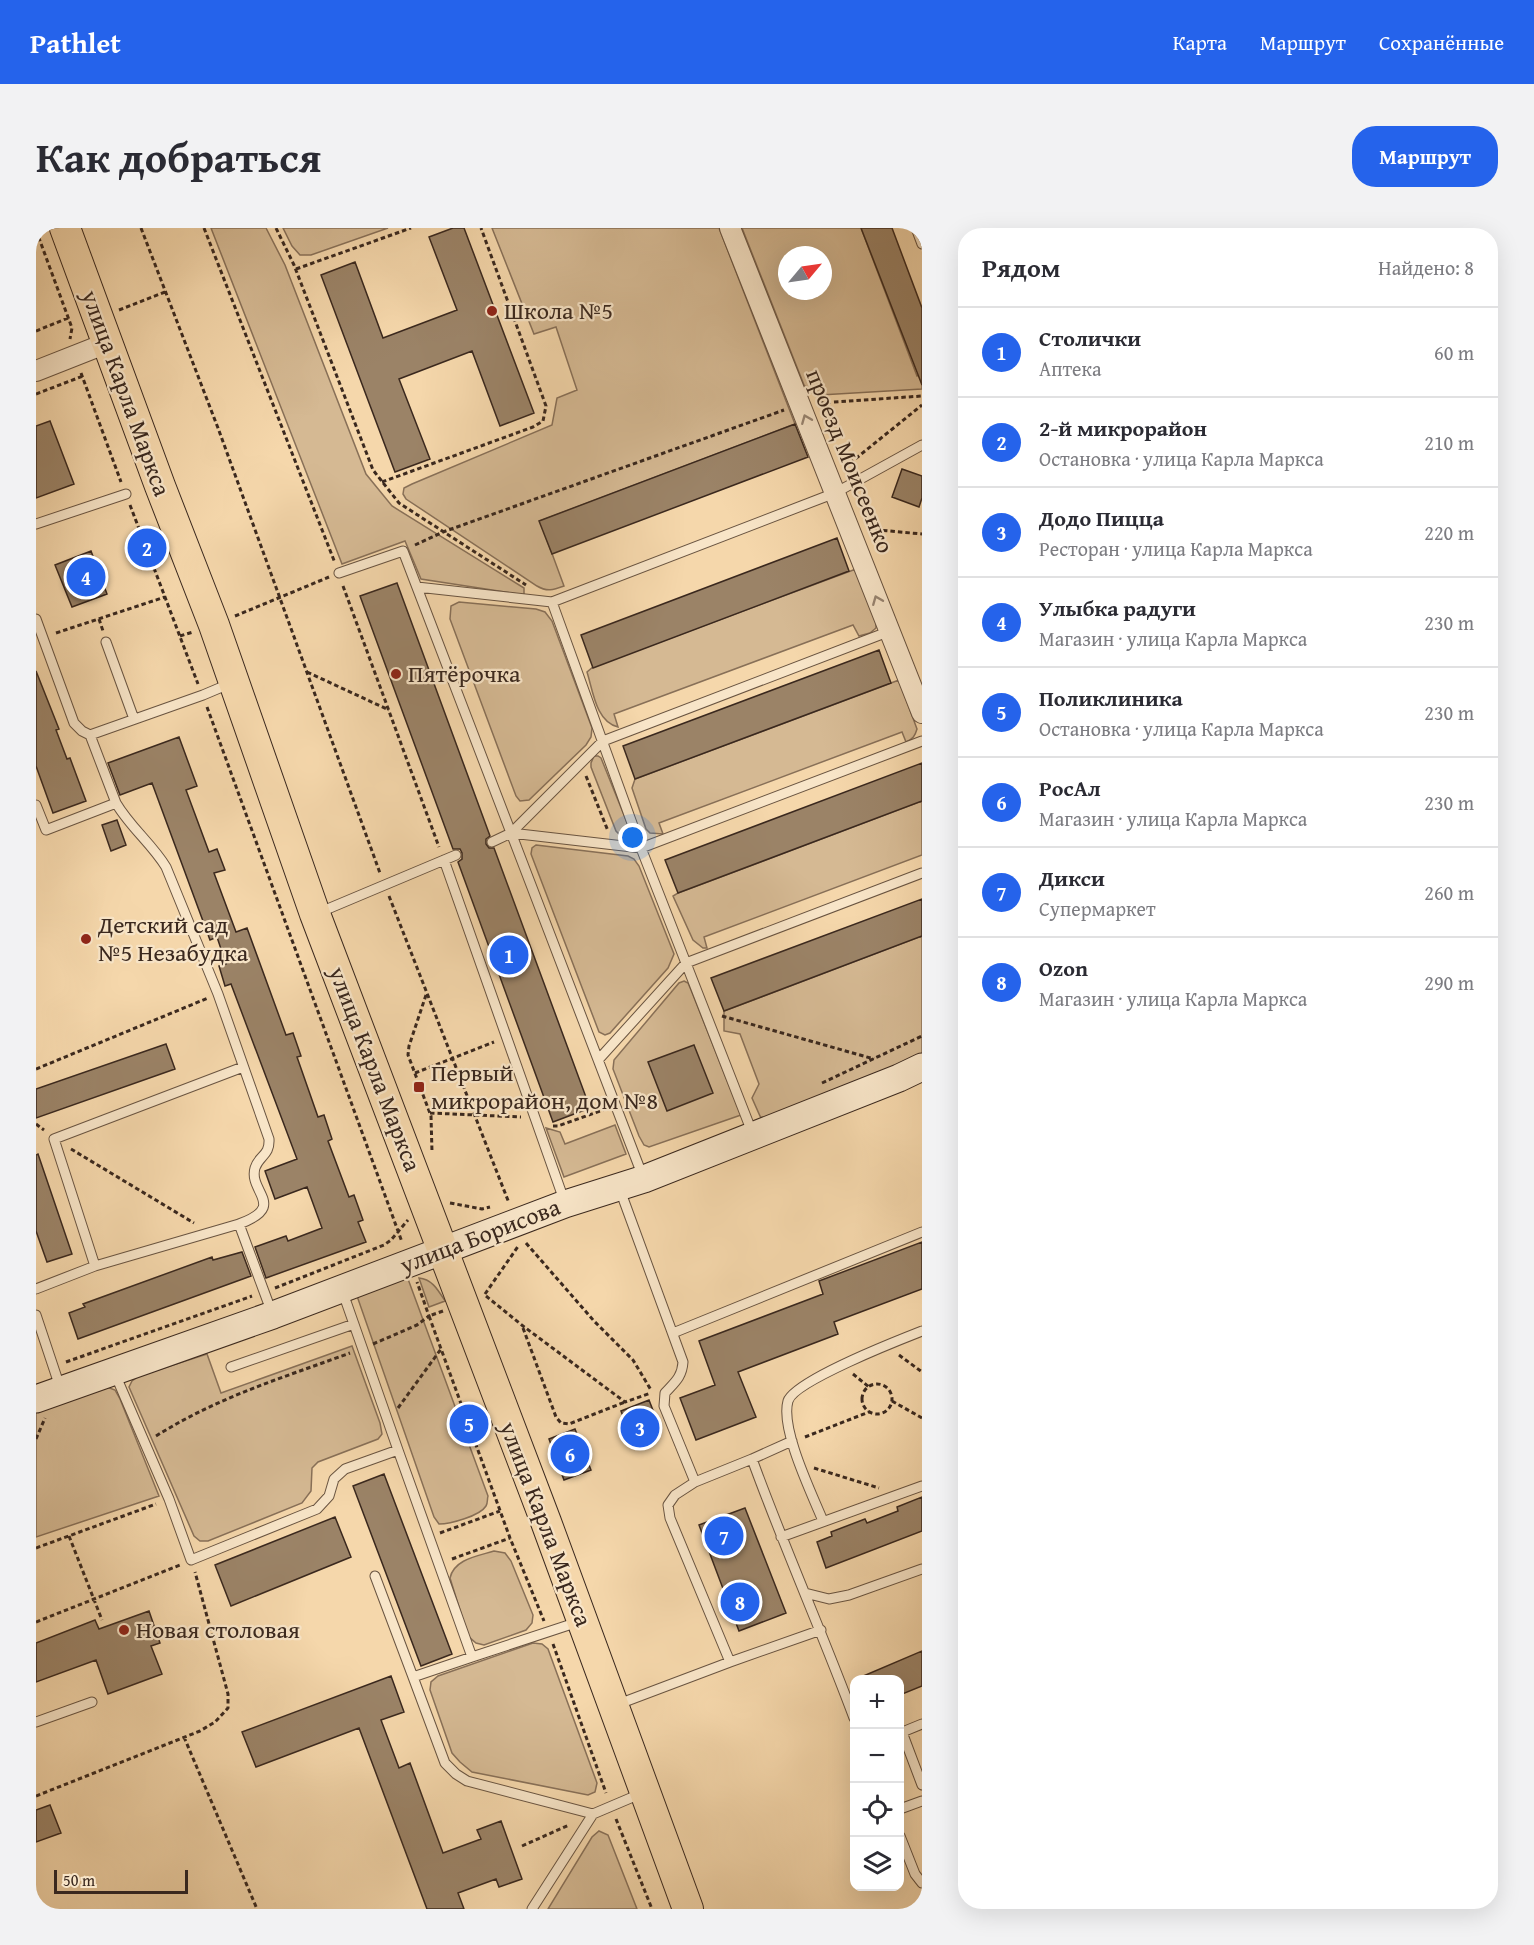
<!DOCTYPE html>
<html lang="ru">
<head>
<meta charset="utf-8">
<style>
  :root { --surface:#fff; --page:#f2f2f3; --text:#2b2b33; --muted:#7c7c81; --line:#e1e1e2; --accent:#2563eb }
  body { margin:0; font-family:"Gentium Book Plus",serif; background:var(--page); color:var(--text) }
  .controls { position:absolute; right:18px; bottom:18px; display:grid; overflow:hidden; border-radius:12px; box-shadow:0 6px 24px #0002 }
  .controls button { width:54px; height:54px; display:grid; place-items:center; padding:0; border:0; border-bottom:2px solid var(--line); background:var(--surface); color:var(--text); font:30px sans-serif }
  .compass { position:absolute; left:742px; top:18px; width:54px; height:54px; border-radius:50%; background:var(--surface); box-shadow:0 6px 24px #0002; rotate:61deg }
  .scale { position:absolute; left:18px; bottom:15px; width:134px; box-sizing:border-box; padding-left:6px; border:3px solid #3a281e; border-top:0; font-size:16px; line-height:21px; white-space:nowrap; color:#3a281e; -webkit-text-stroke:4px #f8e5c8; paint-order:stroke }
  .you { position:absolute; left:597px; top:610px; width:21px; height:21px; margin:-15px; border:4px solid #fff; border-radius:50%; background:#1a73e8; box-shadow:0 0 0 9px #1a73e833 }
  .badge { display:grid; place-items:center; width:39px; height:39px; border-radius:50%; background:var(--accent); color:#fff; font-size:20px; font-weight:700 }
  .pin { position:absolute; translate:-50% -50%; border:3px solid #fff; box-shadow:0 2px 6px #0006 }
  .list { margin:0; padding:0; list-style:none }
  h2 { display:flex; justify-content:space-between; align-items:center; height:78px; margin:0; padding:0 24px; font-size:26px }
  h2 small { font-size:20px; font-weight:400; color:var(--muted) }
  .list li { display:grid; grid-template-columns:39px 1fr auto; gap:18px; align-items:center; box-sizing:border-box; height:90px; padding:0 24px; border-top:2px solid var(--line) }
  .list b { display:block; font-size:22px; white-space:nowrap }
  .list p { margin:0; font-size:20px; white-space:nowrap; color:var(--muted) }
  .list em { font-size:20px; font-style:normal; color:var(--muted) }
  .icon { flex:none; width:33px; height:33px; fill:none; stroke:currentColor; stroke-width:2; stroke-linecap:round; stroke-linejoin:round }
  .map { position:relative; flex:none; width:886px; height:1681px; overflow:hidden; border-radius:24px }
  header { display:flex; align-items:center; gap:36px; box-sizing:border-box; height:84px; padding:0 30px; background:var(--accent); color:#fff }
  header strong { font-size:28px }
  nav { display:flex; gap:33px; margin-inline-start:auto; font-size:21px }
  .intro { display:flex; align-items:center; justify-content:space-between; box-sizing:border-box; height:144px; padding:0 36px }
  h1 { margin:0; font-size:42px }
  .button { padding:15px 27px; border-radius:24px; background:var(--accent); color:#fff; font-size:21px; font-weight:700 }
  main { display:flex; gap:36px; padding:0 36px }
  aside { flex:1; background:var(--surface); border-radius:24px; box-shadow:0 6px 24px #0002 }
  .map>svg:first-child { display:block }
  .green { fill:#d5b993; stroke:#887058; stroke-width:1.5; fill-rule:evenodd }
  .building { fill:#9b8367; stroke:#3a281e; stroke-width:1.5 }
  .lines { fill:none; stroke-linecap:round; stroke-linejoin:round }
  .lane-casing { stroke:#695441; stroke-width:11 }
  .street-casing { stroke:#695441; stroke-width:22 }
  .secondary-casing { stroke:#3a281e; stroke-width:29 }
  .primary-casing { stroke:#3a281e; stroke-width:32 }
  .path { stroke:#3a281e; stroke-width:3; stroke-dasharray:4.5 3; stroke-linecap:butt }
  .lane { stroke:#f8e5c8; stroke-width:9 }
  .street { stroke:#f8e5c8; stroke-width:20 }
  .secondary { stroke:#f8e5c8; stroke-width:27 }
  .primary { stroke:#f5d7ab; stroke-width:30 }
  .oneway { stroke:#998673 }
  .poi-dot { fill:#8f2418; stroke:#f8e5c8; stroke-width:2 }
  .labels { text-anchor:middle; stroke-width:4.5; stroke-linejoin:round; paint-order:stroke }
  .poi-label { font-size:24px; fill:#3a281e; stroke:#f8e5c8; text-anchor:start }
  .street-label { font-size:24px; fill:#3a281e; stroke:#f8e5c8 }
</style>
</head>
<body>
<header>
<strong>Pathlet</strong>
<nav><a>Карта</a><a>Маршрут</a><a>Сохранённые</a></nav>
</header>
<div class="intro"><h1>Как добраться</h1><a class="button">Маршрут</a></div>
<main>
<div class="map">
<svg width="886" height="1681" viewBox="0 0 886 1681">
  <rect width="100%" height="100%" fill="#f5d7ab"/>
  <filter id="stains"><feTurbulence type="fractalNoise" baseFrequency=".00333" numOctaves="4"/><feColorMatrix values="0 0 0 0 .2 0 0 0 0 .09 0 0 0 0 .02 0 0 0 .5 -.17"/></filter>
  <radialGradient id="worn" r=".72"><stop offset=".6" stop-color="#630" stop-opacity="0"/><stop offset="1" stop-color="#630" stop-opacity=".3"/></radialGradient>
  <path class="green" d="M175,0H230L249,37L330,246L356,278L488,360V367L385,351L369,313L306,336Z
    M247,0H352L275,27H264L256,18Z
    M456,0H683L759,196L504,293L528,358C517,362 511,364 501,358L370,271L367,266L368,260L376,256L516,197L521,170L541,162L520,99L498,106Z
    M706,0H825L881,148L886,146V161L784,167L774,164L768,157ZM751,27H787V63H751Z
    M820,341L840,393V400L834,405L823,408L817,397L578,486L582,499C560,494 557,463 551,444L557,439Z
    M423,374L500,381L509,384L516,393L556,500L555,509L550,517L493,572L484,573L480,568L414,391L415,378Z
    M863,452L881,501C879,508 877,511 870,514L866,504L623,595L627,606L614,605L610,601L596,560L599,551Z
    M558,528H562L565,530L594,602V606L588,608L584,607L580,603L555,539V535Z
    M886,573V627L668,709L671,720H667L657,712L637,668L642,665Z
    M500,617L592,628L598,631L603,638L638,726L632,740L574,805L569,807L563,804L495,626L496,620Z
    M886,708V828L727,892L724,888L716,870L723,856L704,806L688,803V783Z
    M648,753L652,755L655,762L705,887L613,919L608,917L603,908L577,841L578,832L643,755Z
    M579,897L590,926L528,949L510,900L524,904L529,916Z
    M383,1050C396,1051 402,1062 409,1073L393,1079Z
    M364,1051H372L452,1268C451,1271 452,1275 450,1278C444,1288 414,1296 403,1296L398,1289L321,1068Z
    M316,1118L344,1195L346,1206L342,1211L282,1234L276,1240L275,1263L266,1275L172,1313H164L158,1308L93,1159L96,1153L103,1148L171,1126L185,1165Z
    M71,1159L79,1162L84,1171L123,1268L0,1309V1183Z
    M458,1323L469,1325L475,1333L497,1387L496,1395L490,1402L448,1417L440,1415L432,1408L414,1350C418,1331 442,1328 458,1323Z
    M497,1415L506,1416L512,1421L561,1555L559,1564L552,1567L436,1544L424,1534L416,1525L394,1462L395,1454L402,1448Z
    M563,1603L572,1607L601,1681H512L556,1609Z"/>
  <path class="building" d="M417,0H428L498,185L464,198L436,123L363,151L394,231L359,244L285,47L319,34L347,110L421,82L393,9Z
    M825,0H856L886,80V157Z
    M14,193L38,256L0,270V198Z
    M759,196L772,229L516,326L503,293Z
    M866,241L886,248V270L883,279L856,269Z
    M801,310L813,343L557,440L545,407Z
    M55,323L71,366L36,379L19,337Z
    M361,355L454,608L450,611V616L453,620H458L554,880L517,894L422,634L426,631V625L424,621H417L324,368Z
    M843,422L855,455L599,551L587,518Z
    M0,443L23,501L20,502L31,531L34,530L50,573L17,585L0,538Z
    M143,509L161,558L150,562L173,624L181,621L189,642L178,645L200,704L211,700L250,807L257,805L265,828L261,829L282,889L288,887L296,911L292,913L313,969L318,967L327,992L322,994L330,1014L230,1050L219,1019L250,1008L252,1013L286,1000L271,959L239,971L229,943L261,931L195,756L189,758L183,738L190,736L181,709L174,712L116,555L84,567L72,535Z
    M886,535V573L642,665L629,632Z
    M81,592L90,617L75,623L66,597Z
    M886,671V708L688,783L675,750Z
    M130,816L139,841L0,890V861Z
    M658,817L677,865L631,883L612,834Z
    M2,926L36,1026L11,1034L0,1003V927Z
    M886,1014V1061L798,1094L802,1106L702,1144L720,1189L660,1212L644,1170L679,1157L663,1113L787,1066L783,1053Z
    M206,1024L215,1048L42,1111L33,1085L49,1079L47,1076L176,1029L177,1032Z
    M613,1172L625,1203L597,1214L585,1183Z
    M539,1201L555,1242L528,1252L513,1211Z
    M348,1246L416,1426L385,1438L317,1258Z
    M886,1269V1303L790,1340L781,1314L796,1308L795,1304L829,1291L831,1295L862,1283L861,1279Z
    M709,1280L750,1385L703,1403L663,1297Z
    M299,1289L315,1329L195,1378L179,1337Z
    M113,1383L124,1415L115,1418L126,1446L72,1466L60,1432L0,1454V1415L59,1392L63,1401Z
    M886,1423V1458L864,1467V1452H818Z
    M355,1448L368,1484L345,1492L363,1540L374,1535L407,1625L445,1611L441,1602L465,1593L486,1651L463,1659L460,1651L422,1665L428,1681H391L323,1500L220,1539L206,1504Z
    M14,1577L25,1605L0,1614V1582Z"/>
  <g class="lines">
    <g class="lane-casing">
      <path id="lane" d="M880,0L886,16
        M0,296L90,266
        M303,345L367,323L607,949
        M381,359L516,374L605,620L716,904
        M516,374L799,265L886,217
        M0,391L38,495L46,503L54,507
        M854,403L567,513L475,605L605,620L886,513
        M70,414L98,491
        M80,575C94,599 116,616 130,639L182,766L233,911C234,928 223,927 219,940C212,964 252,978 203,996L236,1085
        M0,577L10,602L80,575L54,507L167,467L193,456
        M456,614L475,605
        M408,632L528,972
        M282,685L420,627
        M563,831L650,735L886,645
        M584,962L647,1134C646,1149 639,1154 629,1165L628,1178L659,1254L716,1231C748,1319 786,1404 818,1490
        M59,1038L203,996
        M0,1061L59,1038L18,911L207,839
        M0,1087L24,1159
        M637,1105L886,1004
        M195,1139L318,1096
        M79,1146L133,1271L155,1332L281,1281L293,1268L298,1251L309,1241L362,1222L306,1062
        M716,1231L756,1213
        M787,1293C776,1266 744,1201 752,1173C758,1153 863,1112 886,1103
        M745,1309L886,1258
        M339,1348L377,1449L436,1429L362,1222
        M769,1365L793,1371L813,1367L886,1341
        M436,1429L542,1394
        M694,1434L785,1402
        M377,1449L409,1535L420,1546L431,1553L557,1586
        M580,1477L694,1434L634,1290L632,1277L639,1267L659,1254
        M0,1494L56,1474
        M866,1504L886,1557
        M864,1505L886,1496
        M864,1581L886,1573
        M864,1608L879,1646L886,1655
        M496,1681L557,1586L604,1566"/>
    </g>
    <g class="street-casing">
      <path id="street" d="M694,0L886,485
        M0,143L71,115"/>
    </g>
    <g class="secondary-casing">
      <path id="secondary" d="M0,1171L237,1087L529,976L608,951L863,850L886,839"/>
    </g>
    <g class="primary-casing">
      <path id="primary" d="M29,0L124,258L178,397L279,686L510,1294L652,1681"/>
    </g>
    <path class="path" d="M105,0L182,200L344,645
      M168,0L299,335
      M240,0L258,37L337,242L363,275L490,357
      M0,2L36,100L34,111
      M260,41L375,0
      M83,82L129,64
      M0,103L32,90
      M45,145L85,254
      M0,166L47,148
      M783,175L886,168
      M808,240L886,177
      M346,254L497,199L507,193L510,178L445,0
      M94,277L162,456
      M832,301L886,306
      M379,317L407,304L748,182
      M307,358L403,619
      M199,388L293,349
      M63,391L67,403
      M20,405L129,369
      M144,408L157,404
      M271,444L353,482
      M171,479L366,1014
      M550,548L572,603
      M353,668L473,975
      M390,767L373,818L372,827L395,888L396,924
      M686,788L838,831
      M0,841L172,770
      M379,845L458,814
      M786,855L886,808
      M394,885L485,889
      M0,896L8,902
      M517,898H522L567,882
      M35,921L158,995
      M414,975L446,981L454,979
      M490,1015L558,1093L597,1132L615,1162
      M239,1060L348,1017L355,1012L372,992
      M449,1066L483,1017
      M450,1068L487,1098L589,1174L615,1165
      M407,1083L393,1088L474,1310L508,1393
      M487,1100L520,1189L525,1195L533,1196L589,1174
      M337,1116L381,1097L393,1088L381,1054
      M863,1127L886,1144
      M30,1134L216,1068
      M817,1146L833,1159
      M826 1171a15 15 0 1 1 30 0a15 15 0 1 1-30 0Z
      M856,1173L886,1190
      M362,1180L405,1121
      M120,1208C182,1169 246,1150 314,1125
      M769,1209L833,1184
      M0,1211L9,1190
      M778,1240L843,1260
      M404,1305L464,1283
      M33,1308L66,1392
      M0,1320L120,1276
      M416,1331L474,1310
      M0,1394L144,1337
      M517,1416L570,1565
      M148,1509L221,1681
      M0,1568L164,1503L179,1494L192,1480V1466L159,1344
      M580,1591L616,1681
      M486,1618L533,1597"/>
    <use href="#lane" class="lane"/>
    <use href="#street" class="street"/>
    <use href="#secondary" class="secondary"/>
    <use href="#primary" class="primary"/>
  </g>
  <defs><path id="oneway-chevron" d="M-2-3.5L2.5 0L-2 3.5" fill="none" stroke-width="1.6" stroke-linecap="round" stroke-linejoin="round" transform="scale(1.5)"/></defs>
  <g class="oneway">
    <use href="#oneway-chevron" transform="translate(770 191) rotate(-112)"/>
    <use href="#oneway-chevron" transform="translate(841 372) rotate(-112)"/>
  </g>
  <g class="poi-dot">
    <circle cx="456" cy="83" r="6"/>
    <circle cx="360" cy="446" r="6"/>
    <circle cx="50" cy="711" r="6"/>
    <rect x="377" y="853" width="12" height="12" rx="3"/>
    <circle cx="88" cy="1402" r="6"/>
  </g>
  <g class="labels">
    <g class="poi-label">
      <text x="468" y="91">Школа №5</text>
      <text x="372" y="454">Пятёрочка</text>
      <text x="62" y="705">Детский сад<tspan x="62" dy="28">№5 Незабудка</tspan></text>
      <text x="395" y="853">Первый<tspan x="395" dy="28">микрорайон, дом №8</tspan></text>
      <text x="100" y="1410">Новая столовая</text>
    </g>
    <g class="street-label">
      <text transform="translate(90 165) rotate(70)" y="8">улица Карла Маркса</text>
      <text transform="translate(814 233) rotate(68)" y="8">проезд Моисеенко</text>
      <text transform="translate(339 841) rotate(69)" y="8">улица Карла Маркса</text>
      <text transform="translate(444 1008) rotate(-21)" y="8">улица Борисова</text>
      <text transform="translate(510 1296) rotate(69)" y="8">улица Карла Маркса</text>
    </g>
  </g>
  <rect width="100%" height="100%" filter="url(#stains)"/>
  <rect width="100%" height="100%" fill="url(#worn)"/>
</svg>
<div class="controls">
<button>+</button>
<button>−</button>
<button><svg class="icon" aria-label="locate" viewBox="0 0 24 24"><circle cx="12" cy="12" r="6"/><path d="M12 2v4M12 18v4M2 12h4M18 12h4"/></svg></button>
<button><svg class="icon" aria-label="layers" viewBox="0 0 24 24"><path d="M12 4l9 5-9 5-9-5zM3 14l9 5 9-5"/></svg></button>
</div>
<svg class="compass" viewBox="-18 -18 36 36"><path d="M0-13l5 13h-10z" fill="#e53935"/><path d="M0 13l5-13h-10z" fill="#7c7c81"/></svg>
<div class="scale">50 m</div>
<div class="you"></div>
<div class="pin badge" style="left:473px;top:727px">1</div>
<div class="pin badge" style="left:111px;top:320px">2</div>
<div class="pin badge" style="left:604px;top:1200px">3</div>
<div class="pin badge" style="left:50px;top:349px">4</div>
<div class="pin badge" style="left:433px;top:1196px">5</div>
<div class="pin badge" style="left:534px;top:1226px">6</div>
<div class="pin badge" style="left:688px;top:1308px">7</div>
<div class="pin badge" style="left:704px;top:1374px">8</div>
</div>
<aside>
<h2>Рядом<small>Найдено: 8</small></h2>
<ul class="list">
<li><span class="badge">1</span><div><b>Столички</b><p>Аптека</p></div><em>60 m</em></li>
<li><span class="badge">2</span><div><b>2-й микрорайон</b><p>Остановка · улица Карла Маркса</p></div><em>210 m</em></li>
<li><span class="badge">3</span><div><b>Додо Пицца</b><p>Ресторан · улица Карла Маркса</p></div><em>220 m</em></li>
<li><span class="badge">4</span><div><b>Улыбка радуги</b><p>Магазин · улица Карла Маркса</p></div><em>230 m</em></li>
<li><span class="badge">5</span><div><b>Поликлиника</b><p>Остановка · улица Карла Маркса</p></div><em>230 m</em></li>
<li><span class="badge">6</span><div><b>РосАл</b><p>Магазин · улица Карла Маркса</p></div><em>230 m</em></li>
<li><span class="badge">7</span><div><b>Дикси</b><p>Супермаркет</p></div><em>260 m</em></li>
<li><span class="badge">8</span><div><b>Ozon</b><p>Магазин · улица Карла Маркса</p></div><em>290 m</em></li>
</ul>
</aside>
</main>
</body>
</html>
